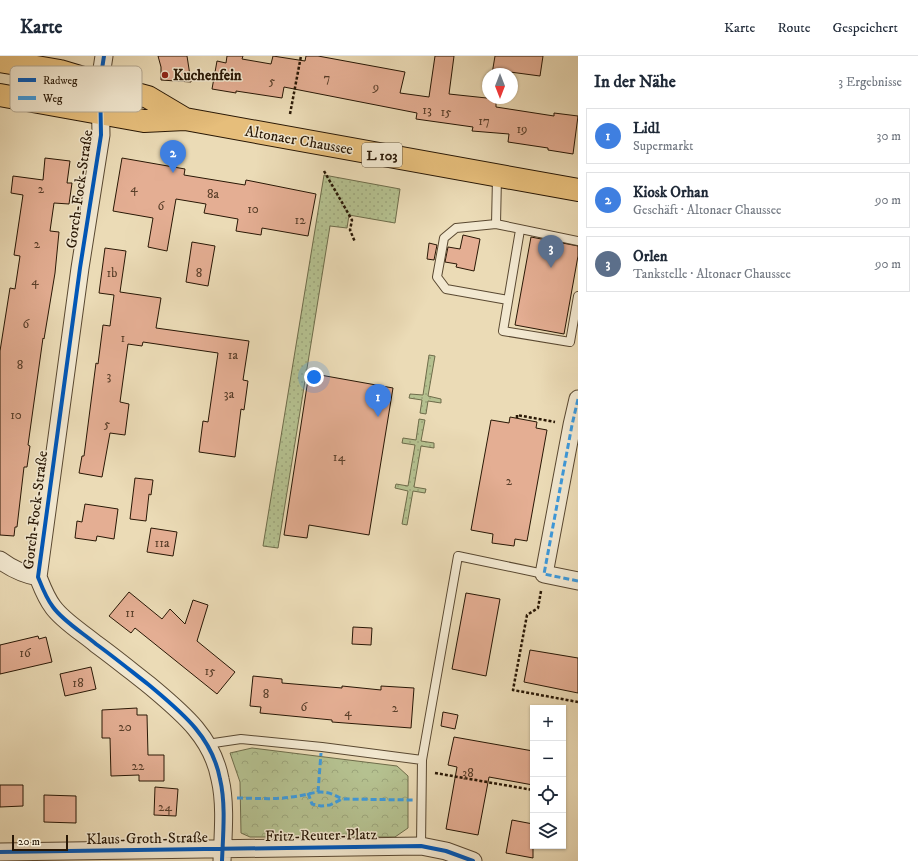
<!DOCTYPE html>
<html lang="de">
<head>
<meta charset="utf-8">
<style>
  :root { --surface:#fff; --page:#f2f2f3; --text:#1f2937; --muted:#747a83; --line:#e0e1e3; --accent:#7c3aed }
  body { margin:0; font-family:"IM FELL DW Pica",serif; background:var(--page); color:var(--text) }
  .controls { position:absolute; right:12px; bottom:12px; display:grid; overflow:hidden; border-radius:0px; box-shadow:0 1px 3px #0004 }
  .controls button { width:36px; height:36px; display:grid; place-items:center; padding:0; border:0; border-bottom:1px solid var(--line); background:var(--surface); color:var(--text); font:20px sans-serif }
  .compass { position:absolute; left:482px; top:12px; width:36px; height:36px; border-radius:50%; background:var(--surface); box-shadow:0 1px 3px #0004; rotate:180deg }
  .scale { position:absolute; left:12px; bottom:10px; width:56px; box-sizing:border-box; padding-left:4px; border:2px solid #281705; border-top:0; font-size:11px; line-height:14px; white-space:nowrap; color:#281705; -webkit-text-stroke:3px #f2e8d0; paint-order:stroke }
  .you { position:absolute; left:314px; top:321px; width:14px; height:14px; margin:-10px; border:3px solid #fff; border-radius:50%; background:#1a73e8; box-shadow:0 0 0 6px #1a73e833 }
  .badge { display:grid; place-items:center; width:26px; height:26px; border-radius:50%; background:var(--accent); color:#fff; font-size:13px; font-weight:700 }
  .pin { position:absolute; translate:-50% -33px; filter:drop-shadow(0 1px 2px #0008) }
  .pin::after { content:''; position:absolute; top:21px; width:14px; height:12px; background:inherit; clip-path:polygon(0 0,100% 0,50% 100%) }
  .list { margin:0; padding:0; list-style:none }
  h2 { display:flex; justify-content:space-between; align-items:center; height:52px; margin:0; padding:0 16px; font-size:17px }
  h2 small { font-size:13px; font-weight:400; color:var(--muted) }
  .list li { display:grid; grid-template-columns:26px 1fr auto; gap:12px; align-items:center; box-sizing:border-box; height:56px; margin:0 8px 8px; padding:0 8px; border:1px solid var(--line); border-radius:0px }
  .list b { display:block; font-size:15px; white-space:nowrap }
  .list p { margin:0; font-size:13px; white-space:nowrap; color:var(--muted) }
  .list em { font-size:13px; font-style:normal; color:var(--muted) }
  .icon { flex:none; width:22px; height:22px; fill:none; stroke:currentColor; stroke-width:2; stroke-linecap:round; stroke-linejoin:round }
  .map { position:relative; flex:none; width:578px; height:805px; overflow:hidden }
  header { display:flex; align-items:center; gap:24px; box-sizing:border-box; height:56px; padding:0 20px; background:var(--surface); border-bottom:1px solid var(--line) }
  header strong { font-size:19px }
  nav { display:flex; gap:22px; margin-inline-start:auto; font-size:14px }
  main { display:flex }
  aside { flex:1; background:var(--surface) }
  .map>svg:first-child { display:block }
  .grass { fill:url(#grass-dots); stroke:#6e6c4a }
  .park { fill:url(#park-crowns); stroke:#6e6c4a }
  .building { fill:#e4ae93; stroke:#281705 }
  .lines { fill:none; stroke-linecap:round; stroke-linejoin:round }
  .lane-casing { stroke:#594831; stroke-width:10 }
  .street-casing { stroke:#594831; stroke-width:19 }
  .primary-casing { stroke:#281705; stroke-width:24 }
  .path { stroke:#281705; stroke-width:2.5; stroke-dasharray:3 2; stroke-linecap:butt }
  .lane { stroke:#f2e8d0; stroke-width:8 }
  .street { stroke:#f2e8d0; stroke-width:17 }
  .primary { stroke:#e6be7b; stroke-width:22 }
  .quiet { stroke:#3d9add; stroke-width:3; stroke-dasharray:6 3; stroke-linecap:butt }
  .cycleway-casing { stroke:#f2e8d0; stroke-width:6 }
  .cycleway { stroke:#0057b8; stroke-width:4 }
  .poi-dot { fill:#8f2418; stroke:#f2e8d0; stroke-width:1.5 }
  .labels { text-anchor:middle; stroke-width:3; stroke-linejoin:round; paint-order:stroke }
  .number-label { font-size:13px; fill:#573d28 }
  .shield { fill:#f2e8d0; stroke:#655642; stroke-width:1 }
  .shield-label { font-size:14px; font-weight:bold; fill:#281705 }
  .poi-label { font-size:15px; font-weight:bold; fill:#281705; stroke:#f2e8d0; text-anchor:start }
  .street-label { font-size:15px; fill:#281705; stroke:#f2e8d0 }
  .key { fill:#f2e8d0; stroke:#b5a993; stroke-width:1 }
  .key-label { font-size:11px; fill:#281705 }
</style>
</head>
<body>
<header>
<strong>Karte</strong>
<nav><a>Karte</a><a>Route</a><a>Gespeichert</a></nav>
</header>
<main>
<div class="map">
<svg width="578" height="805" viewBox="0 0 578 805">
  <defs>
    <pattern id="grass-dots" width="8" height="8" patternUnits="userSpaceOnUse"><rect width="8" height="8" fill="#b5c190"/><path d="M2 2h.1M6 6h.1" fill="none" stroke="#9ca57b" stroke-width="1.8" stroke-linecap="round"/></pattern>
    <pattern id="park-crowns" width="20" height="18" patternUnits="userSpaceOnUse"><rect width="20" height="18" fill="#b5c190"/><path d="M2 6a3 3 0 1 1 6 0M12 15a3 3 0 1 1 6 0" fill="none" stroke="#9ca57b"/></pattern>
  </defs>
  <rect width="100%" height="100%" fill="#ebdbb6"/>
  <filter id="stains"><feTurbulence type="fractalNoise" baseFrequency=".005" numOctaves="4"/><feColorMatrix values="0 0 0 0 .2 0 0 0 0 .09 0 0 0 0 .02 0 0 0 .5 -.17"/></filter>
  <radialGradient id="worn" r=".72"><stop offset=".6" stop-color="#630" stop-opacity="0"/><stop offset="1" stop-color="#630" stop-opacity=".3"/></radialGradient>
  <path class="grass" d="M324,119L400,133L395,167L349,159L347,172L330,170L278,492L263,490Z
    M429,299L435,300L428,340L441,343V347L428,345L426,358L420,357L422,344L409,342L410,338L423,339Z
    M419,363L425,364L421,385L434,387V392L421,390L414,431L426,433L425,437L413,435L407,469L402,468L408,435L395,432L396,428L408,430L415,389L402,387L403,382L416,384Z"/>
  <path class="park" d="M252,692L397,710L408,720V772L395,781H250L241,777L240,726L230,697Z"/>
  <path class="building" d="M158,0H187L191,26L161,24V11Z
    M227,0H243L242,3L271,8L273,0L305,5L306,0H318L405,16L400,37L429,41L435,0H454L449,38L496,43V51L554,60V57L578,60L573,98L548,94V92L508,86L509,78L472,75L473,71L416,63L417,57L284,31L282,42L236,35V37L212,33L217,5L226,7Z
    M495,0H543L540,20L510,16L509,18H492Z
    M45,102L70,105L67,127H72L69,148L54,147L50,175L59,176L55,217L44,283L43,282L28,389L30,390L27,411H24L17,471H15L14,480L0,479V295L10,232L15,233L20,200L14,199L23,139L11,137L13,120L43,124Z
    M122,102L185,113L184,119L245,129L246,124L316,138L308,180L262,172L261,179L236,175L238,163L204,157L206,148L176,143L167,195L148,191L153,162L113,155Z
    M463,179L480,183L474,215L456,211L457,208L445,206L448,191L460,193Z
    M531,181L578,190V200L564,278L515,269Z
    M192,186L215,190L208,230L186,226Z
    M429,187L437,189L434,204L427,203Z
    M105,192L126,195L120,236L161,242L156,272L249,285L243,324L248,325L244,354L241,353L235,401L199,396L203,365L208,366L218,297L143,286L142,290L128,288L120,346L129,348L125,379L110,377L102,421L79,417L82,400H84L96,307L98,308L103,269L110,270L114,239L99,237Z
    M309,317L393,332L369,479L309,469L307,482L284,479Z
    M510,361L537,366L536,372L547,374L527,485L515,483L514,490L492,487L493,478L471,474L491,364L509,367Z
    M135,422L153,424L151,439L149,438L146,465L130,463Z
    M85,448L118,453L114,483L97,480L96,485L75,482L77,465L82,466Z
    M151,472L177,476L173,500L147,496Z
    M129,536L162,563L170,553L185,568L193,544L208,549L197,585L235,616L217,638L135,572L131,577L109,560Z
    M466,537L500,543L486,620L452,613Z
    M353,571L372,572L371,589L352,588Z
    M38,580L39,583L46,581L52,606L0,618V589Z
    M530,594L578,602V637L524,626Z
    M91,611L96,633L65,640L60,618Z
    M253,620L282,623V627L342,632V630L381,634V630L414,632L411,672L332,666V664L260,657L261,651L250,650Z
    M137,652V659H147L148,699H164V725H139V719L111,720L110,682H102V654Z
    M443,656L458,659L455,673L441,670Z
    M454,681L533,695V729L489,721L478,779L446,773L457,711L448,709Z
    M0,729H23V750L0,751Z
    M155,731L178,733L176,760L154,759Z
    M44,739L76,740V767L44,766Z
    M512,764L533,768V802L506,797Z"/>
  <g class="lines">
    <g class="lane-casing">
      <path id="lane" d="M496,168L497,121
        M520,174L503,275L570,286L578,240
        M508,244L446,233L437,221L444,182L456,172L496,168L578,185
        M207,688L241,683L322,691L422,704
        M421,790L422,704L458,500L544,518"/>
    </g>
    <g class="street-casing">
      <path id="street" d="M104,0L100,26L101,79L80,212L38,521C42,531 46,542 53,551C63,565 83,577 96,588C114,601 131,615 149,629C181,656 212,680 220,723C226,748 223,779 222,805
        M578,343L572,369L544,518L578,525
        M0,504C12,513 23,518 38,521
        M0,796L421,790L446,795L473,805"/>
    </g>
    <g class="primary-casing">
      <path id="primary" d="M0,5L60,15L137,38L148,41L185,63
        M0,39L144,65L185,63L578,134"/>
    </g>
    <path class="path" d="M290,58L301,0
      M324,115L352,164L350,174L355,186
      M517,362V359L555,366
      M541,535L538,552L527,559L513,634L578,646
      M435,717L533,734"/>
    <use href="#lane" class="lane"/>
    <use href="#street" class="street"/>
    <use href="#primary" class="primary"/>
    <path class="quiet" d="M578,343L572,369L544,518L578,525
      M318,736L321,697
      M308,737L312,748L321,750L330,749L342,743L413,744
      M237,742C255,742 274,744 291,741C312,739 321,730 342,743"/>
    <g class="cycleway-casing">
      <path id="cycleway" d="M104,0L100,26L101,79L80,212L38,521C42,531 46,542 53,551C63,565 83,577 96,588C114,601 131,615 149,629C181,656 212,680 220,723C226,748 223,779 222,805
        M0,796L421,790L446,795L473,805"/>
    </g>
    <use href="#cycleway" class="cycleway"/>
  </g>
  <circle class="poi-dot" cx="165" cy="19" r="4"/>
  <g class="labels">
    <g class="number-label">
      <text x="327" y="26">7</text>
      <text x="272" y="29">5</text>
      <text x="376" y="35">9</text>
      <text x="427" y="58">13</text>
      <text x="446" y="60">15</text>
      <text x="484" y="69">17</text>
      <text x="522" y="77">19</text>
      <text x="134" y="136">4</text>
      <text x="41" y="137">2</text>
      <text x="213" y="142">8a</text>
      <text x="161" y="154">6</text>
      <text x="253" y="157">10</text>
      <text x="300" y="168">12</text>
      <text x="37" y="192">2</text>
      <text x="112" y="221">1b</text>
      <text x="199" y="221">8</text>
      <text x="35" y="229">4</text>
      <text x="26" y="272">6</text>
      <text x="123" y="286">1</text>
      <text x="233" y="303">1a</text>
      <text x="20" y="313">8</text>
      <text x="109" y="324">3</text>
      <text x="229" y="342">3a</text>
      <text x="16" y="363">10</text>
      <text x="107" y="372">5</text>
      <text x="339" y="405">14</text>
      <text x="509" y="429">2</text>
      <text x="162" y="491">11a</text>
      <text x="130" y="561">11</text>
      <text x="25" y="601">16</text>
      <text x="210" y="619">15</text>
      <text x="78" y="631">18</text>
      <text x="266" y="642">8</text>
      <text x="304" y="655">6</text>
      <text x="395" y="656">2</text>
      <text x="348" y="660">4</text>
      <text x="125" y="675">20</text>
      <text x="138" y="714">22</text>
      <text x="468" y="721">38</text>
      <text x="165" y="755">24</text>
    </g>
    <rect class="shield" x="362" y="87" width="40" height="24" rx="3"/>
    <g class="shield-label">
      <text x="382" y="104">L 103</text>
    </g>
    <g class="poi-label">
      <text x="173" y="24">Kuchenfein</text>
    </g>
    <g class="street-label">
      <text transform="translate(299 84) rotate(10)" y="5">Altonaer Chaussee</text>
      <text transform="translate(79 133) rotate(-82)" y="5">Gorch-Fock-Straße</text>
      <text transform="translate(35 454) rotate(-83)" y="5">Gorch-Fock-Straße</text>
      <text transform="translate(321 779) rotate(-1)" y="5">Fritz-Reuter-Platz</text>
      <text transform="translate(147 782) rotate(-1)" y="5">Klaus-Groth-Straße</text>
    </g>
  </g>
  <rect x="10" y="10" width="132" height="46" rx="6" class="key"/>
  <rect x="18" y="22" width="18" height="4" fill="#0057b8"/>
  <rect x="18" y="40" width="18" height="4" fill="#3d9add"/>
  <g class="key-label">
    <text x="43" y="28">Radweg</text>
    <text x="43" y="46">Weg</text>
  </g>
  <rect width="100%" height="100%" filter="url(#stains)"/>
  <rect width="100%" height="100%" fill="url(#worn)"/>
</svg>
<div class="controls">
<button>+</button>
<button>−</button>
<button><svg class="icon" aria-label="locate" viewBox="0 0 24 24"><circle cx="12" cy="12" r="6"/><path d="M12 2v4M12 18v4M2 12h4M18 12h4"/></svg></button>
<button><svg class="icon" aria-label="layers" viewBox="0 0 24 24"><path d="M12 4l9 5-9 5-9-5zM3 14l9 5 9-5"/></svg></button>
</div>
<svg class="compass" viewBox="-18 -18 36 36"><path d="M0-13l5 13h-10z" fill="#e53935"/><path d="M0 13l5-13h-10z" fill="#747a83"/></svg>
<div class="scale">20 m</div>
<div class="you"></div>
<div class="pin badge" style="left:378px;top:361px;background:#3f7fe0">1</div>
<div class="pin badge" style="left:173px;top:117px;background:#3f7fe0">2</div>
<div class="pin badge" style="left:551px;top:212px;background:#5c6f8a">3</div>
</div>
<aside>
<h2>In der Nähe<small>3 Ergebnisse</small></h2>
<ul class="list">
<li><span class="badge" style="background:#3f7fe0">1</span><div><b>Lidl</b><p>Supermarkt</p></div><em>30 m</em></li>
<li><span class="badge" style="background:#3f7fe0">2</span><div><b>Kiosk Orhan</b><p>Geschäft · Altonaer Chaussee</p></div><em>90 m</em></li>
<li><span class="badge" style="background:#5c6f8a">3</span><div><b>Orlen</b><p>Tankstelle · Altonaer Chaussee</p></div><em>90 m</em></li>
</ul>
</aside>
</main>
</body>
</html>
